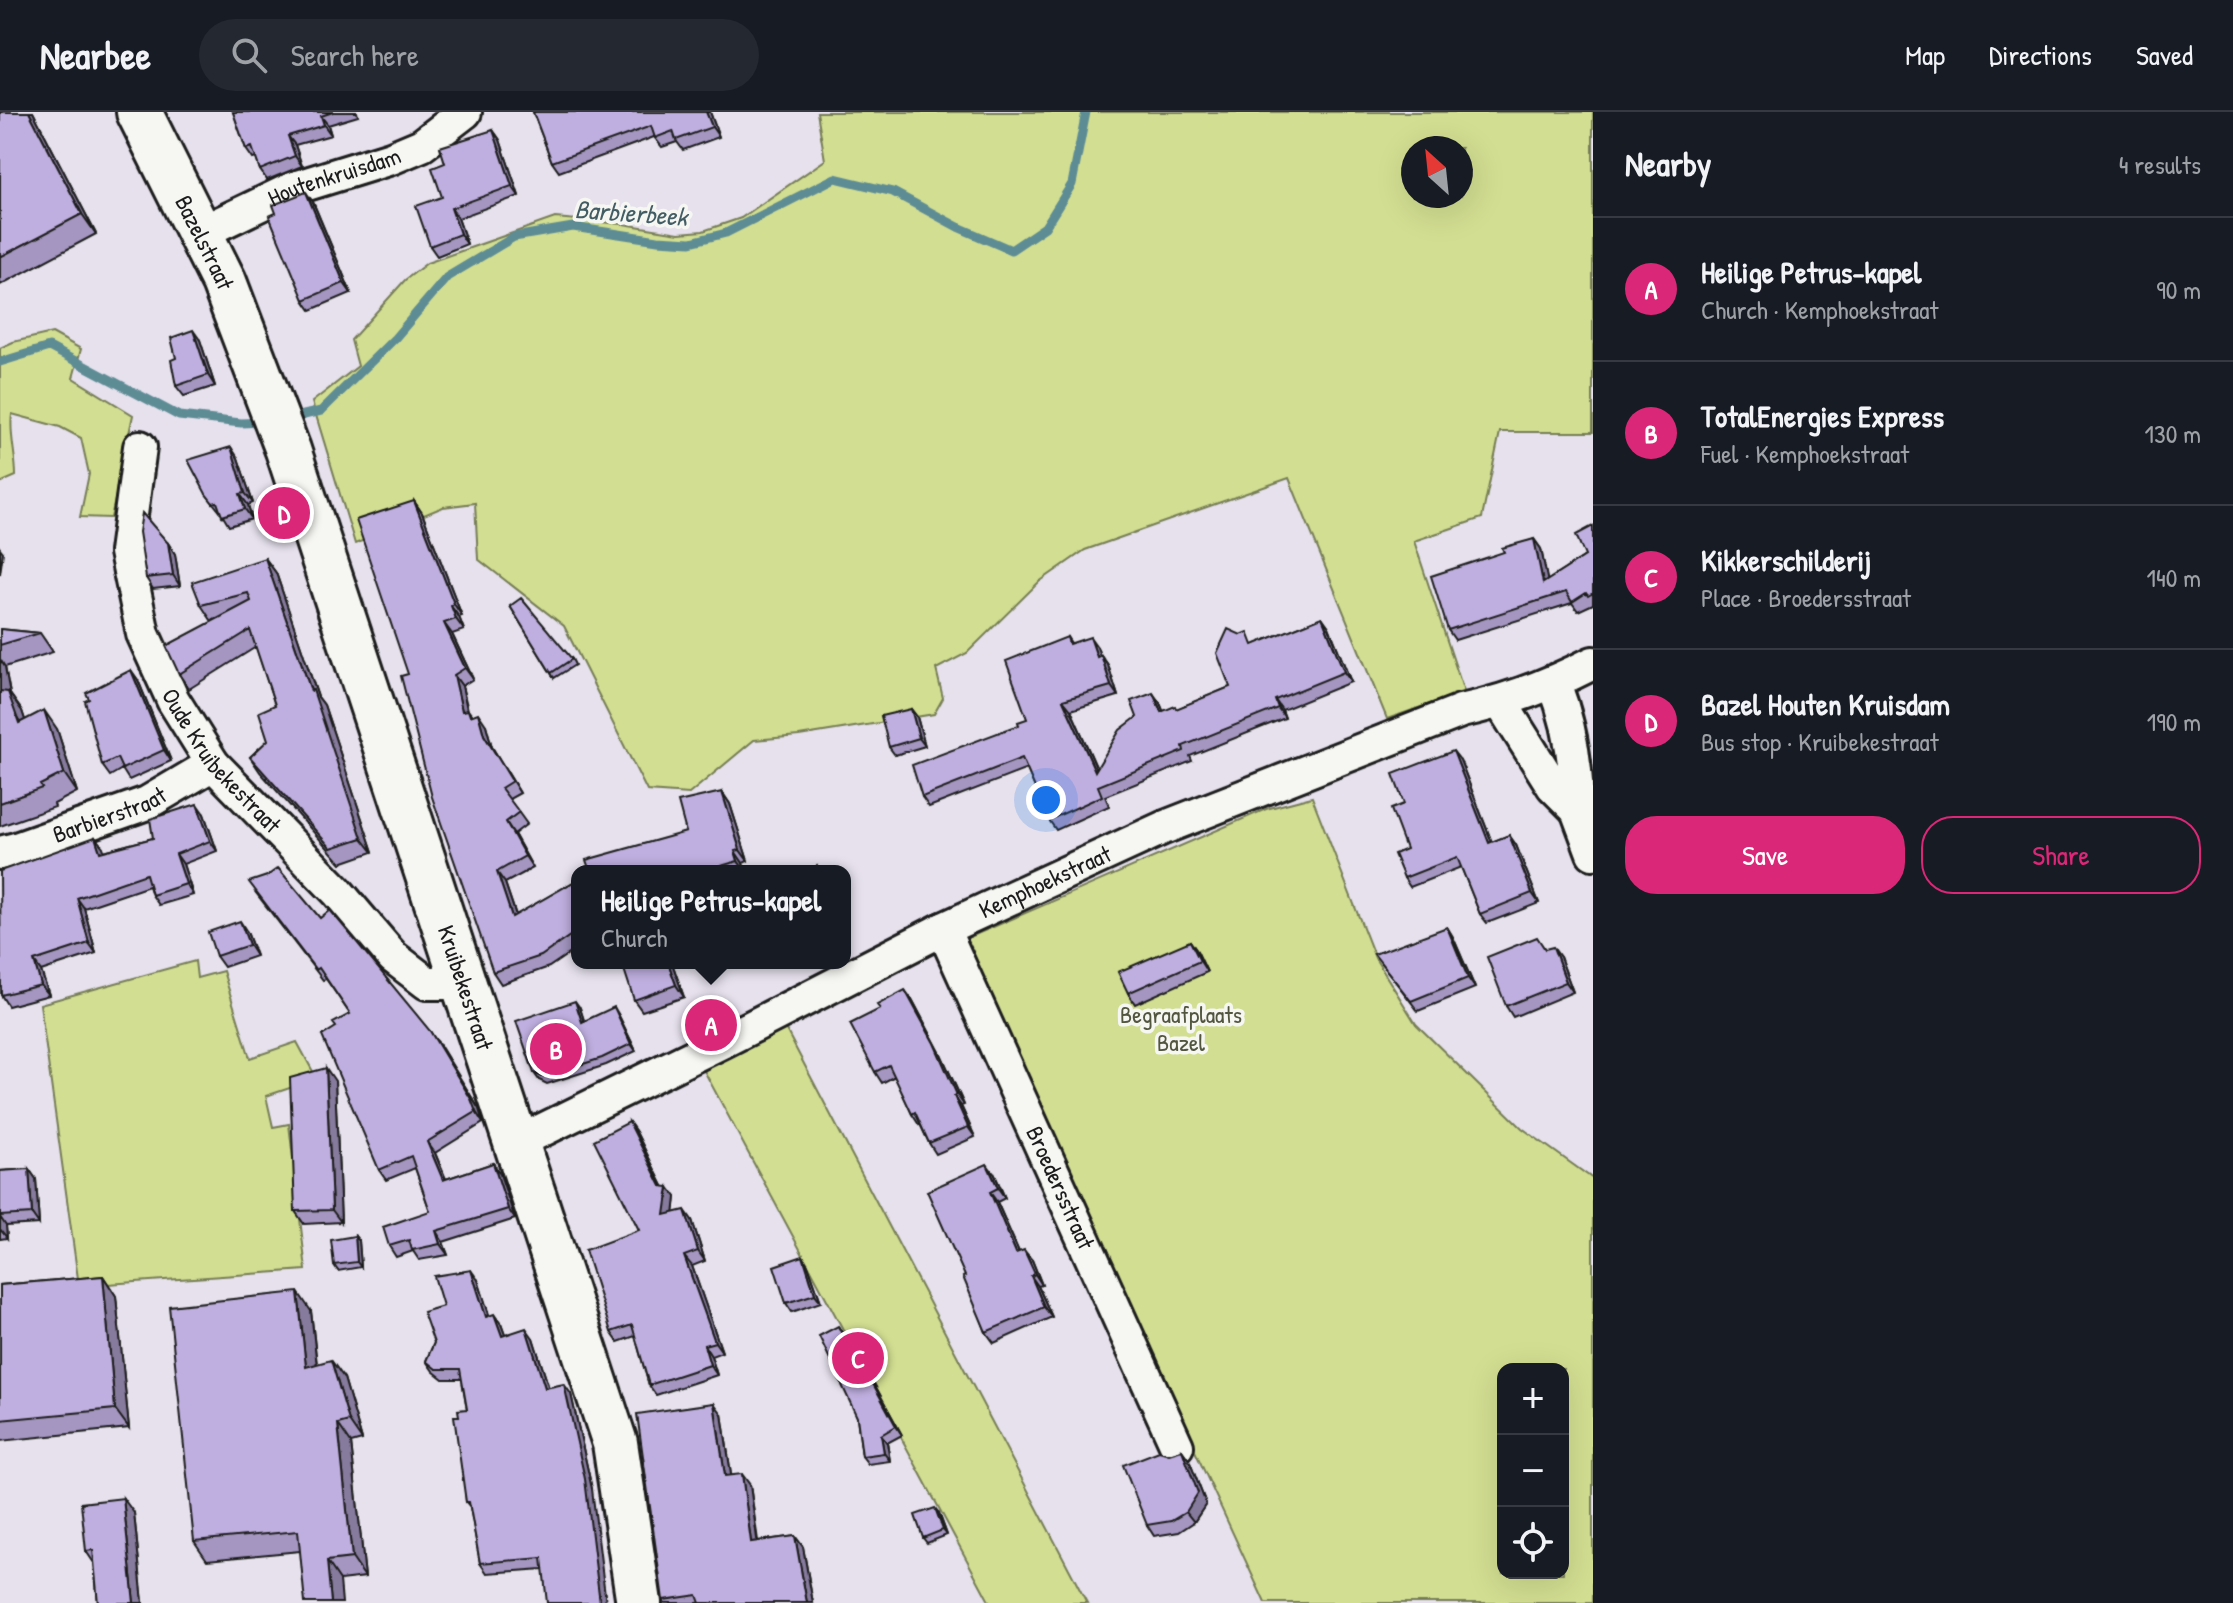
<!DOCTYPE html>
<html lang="en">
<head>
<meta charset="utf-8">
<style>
  :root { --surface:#171b24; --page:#242831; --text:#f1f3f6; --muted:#9ea1a6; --line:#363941; --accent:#db2777 }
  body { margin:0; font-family:"Patrick Hand",sans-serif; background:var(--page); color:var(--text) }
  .controls { position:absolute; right:24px; bottom:24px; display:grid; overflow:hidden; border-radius:16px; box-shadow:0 8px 32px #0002 }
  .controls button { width:72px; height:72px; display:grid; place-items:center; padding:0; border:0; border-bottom:2px solid var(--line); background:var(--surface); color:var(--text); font:40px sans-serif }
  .compass { position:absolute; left:1401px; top:24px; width:72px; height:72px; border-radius:50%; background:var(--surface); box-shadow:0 8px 32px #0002; rotate:333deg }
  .you { position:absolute; left:1046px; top:688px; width:28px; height:28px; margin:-20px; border:6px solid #fff; border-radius:50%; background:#1a73e8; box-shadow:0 0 0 12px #1a73e833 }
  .badge { display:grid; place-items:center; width:52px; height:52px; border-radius:50%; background:var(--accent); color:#fff; font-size:26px; font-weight:700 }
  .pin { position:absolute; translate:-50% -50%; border:4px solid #fff; box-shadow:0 2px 8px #0006 }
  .popup { position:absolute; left:571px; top:753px; width:280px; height:104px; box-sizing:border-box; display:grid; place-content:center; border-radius:16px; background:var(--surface); filter:drop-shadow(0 2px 6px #0005); font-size:26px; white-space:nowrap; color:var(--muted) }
  .popup b { font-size:30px; color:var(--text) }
  .popup::after { content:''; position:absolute; left:50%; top:100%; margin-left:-16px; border:16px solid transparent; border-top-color:var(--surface) }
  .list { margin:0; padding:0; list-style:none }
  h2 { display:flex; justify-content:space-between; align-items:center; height:104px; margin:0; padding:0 32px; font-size:34px }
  h2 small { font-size:26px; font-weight:400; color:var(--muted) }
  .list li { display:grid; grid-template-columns:52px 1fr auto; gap:24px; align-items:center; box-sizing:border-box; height:144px; padding:0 32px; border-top:2px solid var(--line) }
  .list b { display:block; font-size:30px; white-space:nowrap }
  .list p { margin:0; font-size:26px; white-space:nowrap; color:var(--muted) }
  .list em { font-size:26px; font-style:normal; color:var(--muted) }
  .actions { display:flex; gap:16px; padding:24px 32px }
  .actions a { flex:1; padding:18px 0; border:2px solid var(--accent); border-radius:32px; text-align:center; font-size:28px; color:var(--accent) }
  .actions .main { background:var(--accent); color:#fff }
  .icon { flex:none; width:44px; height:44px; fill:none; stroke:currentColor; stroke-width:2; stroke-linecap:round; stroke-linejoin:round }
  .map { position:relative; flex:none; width:1593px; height:1491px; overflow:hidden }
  header { display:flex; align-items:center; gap:48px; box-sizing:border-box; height:112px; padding:0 40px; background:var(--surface); border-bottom:2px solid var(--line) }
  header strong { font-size:38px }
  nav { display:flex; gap:44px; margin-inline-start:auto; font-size:28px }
  .search { width:560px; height:72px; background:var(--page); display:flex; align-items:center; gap:20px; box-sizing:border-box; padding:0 28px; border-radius:44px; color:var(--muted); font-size:30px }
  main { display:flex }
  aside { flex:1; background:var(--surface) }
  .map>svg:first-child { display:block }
  .green { fill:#d2de91; stroke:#777d56; stroke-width:2; fill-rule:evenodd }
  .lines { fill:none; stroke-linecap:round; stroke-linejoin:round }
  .stream { stroke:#5d8c95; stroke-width:9 }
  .street-casing { stroke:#1c1c1c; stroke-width:38 }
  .secondary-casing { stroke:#1c1c1c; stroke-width:50 }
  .street { stroke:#f6f6f2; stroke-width:32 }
  .secondary { stroke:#f6f6f2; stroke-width:44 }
  .wall { fill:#a496c1; stroke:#1c1c1c; stroke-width:2 }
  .shaded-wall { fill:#867a9d; stroke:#1c1c1c; stroke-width:2 }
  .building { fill:#bfafe0; stroke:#1c1c1c; stroke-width:2 }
  .labels { text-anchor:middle; stroke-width:7; stroke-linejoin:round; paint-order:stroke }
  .street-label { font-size:24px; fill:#1c1c1c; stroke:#f6f6f2 }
  .park-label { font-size:24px; fill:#53563f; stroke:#f6f6f2 }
  .water-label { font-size:26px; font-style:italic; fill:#425d63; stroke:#f6f6f2 }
</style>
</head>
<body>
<header>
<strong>Nearbee</strong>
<div class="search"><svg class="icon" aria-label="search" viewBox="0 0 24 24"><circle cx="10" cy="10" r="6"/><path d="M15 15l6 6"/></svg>Search here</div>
<nav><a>Map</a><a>Directions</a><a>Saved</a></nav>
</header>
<main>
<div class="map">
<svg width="1593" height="1491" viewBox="0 0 1593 1491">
  <rect width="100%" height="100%" fill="#e6e1ed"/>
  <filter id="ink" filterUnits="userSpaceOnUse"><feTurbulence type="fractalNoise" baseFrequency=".0125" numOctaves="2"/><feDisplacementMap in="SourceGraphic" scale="16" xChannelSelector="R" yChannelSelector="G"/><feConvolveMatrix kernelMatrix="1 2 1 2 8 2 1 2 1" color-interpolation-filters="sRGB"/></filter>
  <g filter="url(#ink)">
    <path class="green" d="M817,0H1593V320H1500L1482,406L1414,429L1464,580L1387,607L1289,366L1085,438L1039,470L967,541L936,557L943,586L934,602L799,624L754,628L689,682L647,679L564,514L478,447L475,391L443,395L355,432L312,290L358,254L351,228L405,168L427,151L555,106L623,112L679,121L703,119L741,106L825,48ZM1413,36H1461V84H1413Z
      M52,221L81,237L73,266L133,303L111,406L80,405L89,362L81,326L60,315L12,302C9,322 16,343 16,364L0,371V236L13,230Z
      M1312,685L1375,846L1416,912L1522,1016L1593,1067V1491H1265L1005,926L963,828L1266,697ZM1503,1257H1563V1461H1503Z
      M195,849L197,866L223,859L250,946L297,930L317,967L266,984L273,1015L289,1012L306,1158L79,1174L40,892Z
      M783,912L1087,1491H990L702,955Z"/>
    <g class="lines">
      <path class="stream" d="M0,250L49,235L179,304L241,311L265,310
        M287,307L321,299L395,226L447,165L514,125L573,115L658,128L691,130L726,121L835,66L893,80L958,115L1011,138L1045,115L1072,72L1086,0"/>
      <g class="street-casing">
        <g id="street">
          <path id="s1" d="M200,121L294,76L391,46L422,33L465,0"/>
          <path id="s2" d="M140,335L126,440L143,522L173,588L213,652L337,779L393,845L427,871H463"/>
          <path d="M1501,591L1553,674L1577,698C1577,654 1570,612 1554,571"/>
          <path d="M1577,698L1593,741"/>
          <path id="s3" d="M0,741L16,737L147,691L213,652"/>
          <path id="s4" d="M943,817L1177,1334"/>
          <path id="s5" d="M516,1031L724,929L943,817L1163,716L1461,599C1508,589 1550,573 1593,551"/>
        </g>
      </g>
      <g class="secondary-casing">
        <g id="secondary">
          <path id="s6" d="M139,0L224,170L288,338L615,1331L639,1491"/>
        </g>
      </g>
      <use href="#street" class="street"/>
      <use href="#secondary" class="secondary"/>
    </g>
    <path class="wall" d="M0,0H33L96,122L0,173Z
      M233,0H357L358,4L328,13L331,23L295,33L302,54L267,68L260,58L256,46L253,47L246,37Z
      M533,0H710L719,25L683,38L677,30L662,35L654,25L559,60L552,50Z
      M493,18L500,28L519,84L458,106L467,132L437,144L430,134L442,85L445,51Z
      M313,90L351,181L311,198L304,188Z
      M200,228L215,274L184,284L176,274V246Z
      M238,346L253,391L248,393L252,407L229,414L221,401L206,382Z
      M414,389L422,401L462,504L459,505L464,518L452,522L473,567L462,574L468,598L472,603L486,613L492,635L520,681L509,687L527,712L514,722L533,756L505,771L516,803L577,768V836L549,855L501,872L493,860L408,562Z
      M1593,414V492L1578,499L1572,491L1455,528L1448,518L1504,440L1534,427L1541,437L1547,469L1585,444Z
      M168,431L175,442L180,474L153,477L146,466Z
      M265,446L276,461L318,585L324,593L373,740L341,751L260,660L250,645L268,628L275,593L256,535L189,577L179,562L218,507L211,508L201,493Z
      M510,494L572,547L575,553L554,566Z
      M1322,505L1329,515L1351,570L1282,598L1285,606L1190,644L1192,649L1105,684L1109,694L1056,718L1049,708L1027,657L929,695L922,685L1027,607L1067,525L1071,531L1097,535L1100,544L1101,543L1108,553L1118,584L1071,598L1097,657L1160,591L1163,599L1177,597L1230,575L1256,532Z
      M0,517L40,521L53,540L5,555L10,582L22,599L25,608L57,617L77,680L54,692L55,695L0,714Z
      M131,558L138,568L171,649L129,668L122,657L110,664L102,653Z
      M911,597L917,605L925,634L895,643L889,635Z
      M1460,648L1492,730L1509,723L1516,733L1539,791L1487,811L1480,802L1461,755L1410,775L1404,766L1406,737L1404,692Z
      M722,680L730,692L748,749L743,751L745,759H590L686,720Z
      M204,702L217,739L183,752L193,783L159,793L152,783L149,774L84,796L96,841L41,859L49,883L8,894L1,883L95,725L104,739L153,726Z
      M256,781L320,806L438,930L479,997L483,1011L435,1041L446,1067L493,1051L500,1062L515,1107L443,1130L448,1143L419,1148L413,1139L396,1145L389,1134L430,1099L415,1056L386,1068L379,1058L336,915L350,902L326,867L323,868Z
      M1447,815L1453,825L1475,876L1418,899L1381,851Z
      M247,820L256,844L224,855L216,844Z
      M1190,829L1197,839L1207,860L1135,892L1128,881Z
      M1545,837L1560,845L1573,880L1513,905L1506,894Z
      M672,851L684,885L642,899L634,888Z
      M913,889L941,942L964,993L961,994L975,1025L936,1042L929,1031L920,1012L919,1013L912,1002L895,964L882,971L875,960Z
      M580,896L584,909L618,902L636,939L606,953L547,972L539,968L534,961Z
      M335,969L341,1110L304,1112L295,1099Z
      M629,1010L636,1020L663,1074L676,1085L674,1101L692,1108L705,1149L692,1154L722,1240L711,1244L717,1263L656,1283L649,1273L635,1224L618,1230L611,1220L639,1118Z
      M29,1057L36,1067L39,1112L6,1114L7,1126L0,1127V1059Z
      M995,1063L1005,1086L997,1090L1019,1140L1032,1148L1042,1173L1038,1174L1052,1205L994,1231L986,1220L965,1164Z
      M355,1124L359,1129L361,1155L338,1159L334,1153Z
      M808,1153L821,1190L792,1200L786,1191Z
      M103,1164L116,1184L129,1316L0,1329V1173Z
      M478,1168L489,1204L501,1212L505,1223L533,1226L549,1276L571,1282L592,1377L543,1457L487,1461L480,1451L470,1395L466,1390L459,1304L467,1297L462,1267H443L433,1259L426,1249L434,1231L443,1194Z
      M311,1199L317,1252L344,1266L362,1328L351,1331L365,1465L340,1468L300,1439L207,1448L194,1429Z
      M838,1214L847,1228L854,1235L902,1323L887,1331L890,1349L868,1352L862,1344L857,1305Z
      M722,1302L731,1363L750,1373L758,1429L795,1424L803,1435L813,1491H665L663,1488Z
      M1182,1338L1189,1348L1206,1392L1194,1410L1179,1420L1154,1424L1147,1413L1169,1342Z
      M134,1401L143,1491H98L94,1451L86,1439Z
      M939,1401L947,1423L927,1431L923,1426Z"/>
    <path class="shaded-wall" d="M29,0H33L96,122L82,102Z
      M706,0H710L719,25L712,15Z
      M321,4L328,13L331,23L324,13Z
      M493,18L500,28L519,84L512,74Z
      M288,24L295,33L302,54L295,44Z
      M306,80L313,90L351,181L344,171Z
      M451,96L458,106L467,132L460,122Z
      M193,218L200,228L215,274L208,263Z
      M231,335L238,346L253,391L245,381Z
      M240,382L248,393L252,407L245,397Z
      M414,389L422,401L462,504L454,492Z
      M1534,427L1541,437L1550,481L1543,471Z
      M168,431L175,442L180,474L173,463Z
      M0,436L3,440L0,462Z
      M265,446L276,461L318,585L324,593L373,740L362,726Z
      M451,494L459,505L464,518L456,507Z
      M1322,505L1329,515L1351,570L1344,560Z
      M444,511L452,522L473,567L465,556Z
      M1090,525L1097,535L1104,555L1097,545Z
      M1101,543L1108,553L1118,584L1111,574Z
      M0,547L5,555L10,582L22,599L32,629L0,580Z
      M131,558L138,568L171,649L164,638Z
      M454,563L462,574L470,611L462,599Z
      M1153,581L1160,591L1168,610L1161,600Z
      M1063,588L1071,598L1102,669L1095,659Z
      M1275,588L1282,598L1285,606L1278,596Z
      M911,597L917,605L925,634L919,626Z
      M44,598L57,617L77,680L64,661Z
      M478,601L486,613L492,635L520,681L484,623Z
      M1453,639L1460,648L1496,741L1489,731Z
      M722,680L730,692L748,749L740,738Z
      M197,692L204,702L217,739L210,729Z
      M506,710L514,722L533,756L525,744Z
      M1509,723L1516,733L1539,791L1532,781Z
      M95,725L103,735L108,750L100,740Z
      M735,739L743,751L745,759L738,749Z
      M176,742L183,752L193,783L186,772Z
      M497,760L505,771L520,816L512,805Z
      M77,786L84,796L96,841L89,831Z
      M240,809L247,820L256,844L249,833Z
      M1447,815L1453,825L1475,876L1468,866Z
      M1190,829L1197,839L1207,860L1200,849Z
      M1553,835L1560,845L1573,880L1566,870Z
      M34,849L41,859L49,883L41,873Z
      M668,851H672L684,885L676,873Z
      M905,878L913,889L941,942L964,993L957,983Z
      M575,889L580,896L587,917L582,910Z
      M614,895L618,902L636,939L631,932Z
      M430,919L479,997L483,1011L476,1000Z
      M326,956L335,969L341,1110L332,1098Z
      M954,984L961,994L975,1025L968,1015Z
      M629,1010L636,1020L668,1084L669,1075L676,1085L673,1113L665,1103L661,1074Z
      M427,1030L435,1041L450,1078L443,1068Z
      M493,1051L500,1062L515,1107L508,1097Z
      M987,1052L995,1063L1005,1086L998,1076Z
      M29,1057L36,1067L39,1112L32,1102Z
      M990,1080L997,1090L1024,1152L1016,1141Z
      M685,1098L692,1108L705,1149L698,1139Z
      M0,1105L6,1114L7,1126L0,1117Z
      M436,1119L443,1130L448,1143L440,1132Z
      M355,1124L359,1129L361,1155L357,1150Z
      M1024,1138L1032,1148L1042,1173L1035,1162Z
      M684,1144L692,1154L722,1240L715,1230Z
      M803,1144L808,1153L821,1190L815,1182Z
      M471,1158L478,1168L493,1215L486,1205Z
      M103,1164L116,1184L129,1316L115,1297Z
      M1031,1164L1038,1174L1052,1205L1044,1195Z
      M298,1180L311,1199L319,1274L306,1255Z
      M494,1202L501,1212L509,1234L502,1224Z
      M526,1216L533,1226L552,1286L545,1276Z
      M848,1226L854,1235L902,1323L896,1314Z
      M704,1233L711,1244L717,1263L710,1253Z
      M331,1248L344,1266L362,1328L349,1309Z
      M564,1272L571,1282L592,1377L606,1491H600Z
      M714,1291L722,1302L733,1376L725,1364Z
      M338,1312L351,1331L365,1465L352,1446Z
      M881,1323L887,1331L890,1349L884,1341Z
      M1182,1338L1189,1348L1206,1392L1194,1410L1186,1400Z
      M742,1362L750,1373L759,1442L751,1430Z
      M123,1386L134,1401L143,1491H134Z
      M935,1396L939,1401L947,1423L943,1418Z
      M795,1424L803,1435L813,1491H807Z
      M327,1449L340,1468L342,1491H331Z"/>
    <path class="building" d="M0,0H29L82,102L0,145Z
      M233,0H333L321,4L324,13L288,24L295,44L260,58L252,35L246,37Z
      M533,0H706L712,15L676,28L673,19L655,26L651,14L552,50Z
      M493,18L512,74L451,96L460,122L430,134L416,94L442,85L432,56L445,51L440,35Z
      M306,80L344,171L304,188L269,104L276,101L273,93Z
      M193,218L208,263L176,274L171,248L176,246L171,226Z
      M231,335L245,381L240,382L245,397L222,404L217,390L213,391L206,382L188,348Z
      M414,389L454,492L451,494L456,507L444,511L465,556L454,563L462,599L468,598L470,604L478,601L484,623L512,669L501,676L519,700L506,710L525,744L497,760L512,805L577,768V819L541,844L493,860L432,685L401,564L408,562L356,408Z
      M142,401L168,431L173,463L146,466L139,420Z
      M1593,414V481L1588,484L1586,481L1572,490L1566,480L1448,518L1431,464L1504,440L1502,436L1534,427L1543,471L1585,444L1576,423Z
      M265,446L311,579L313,578L362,726L331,736L250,645L268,628L259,600L275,593L250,518L179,562L166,534L251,489L248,481L201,493L192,470Z
      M521,486L572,547L551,561L510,494Z
      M1322,505L1344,560L1275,588L1278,596L1183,634L1184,639L1098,674L1102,684L1049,708L1022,646L922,685L912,653L1019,613L1018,610L1027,607L1006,549L1067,525L1069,532L1090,525L1097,545L1101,543L1111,574L1063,588L1095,659L1120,618L1137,605L1131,589L1153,581L1161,600L1175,594L1176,597L1230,575L1217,541L1228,517L1241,523L1248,520L1253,533Z
      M0,517L40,521L0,533Z
      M131,558L164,638L122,657L117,646L102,653L85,589L89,587L86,581Z
      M0,579L8,580L19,611L44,598L64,661L40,673L42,676L0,691Z
      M911,597L919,626L889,635L881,604Z
      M1453,639L1489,731L1509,723L1532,781L1480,802L1457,745L1404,766L1394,742L1406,737L1391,697L1404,692L1393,662Z
      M722,680L740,738L735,739L738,749L704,759H590L586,748L686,720L678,690Z
      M197,692L210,729L176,742L186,772L152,783L146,762L77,786L89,831L34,849L41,873L1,883L0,759L95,725L100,740L153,726L150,707Z
      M817,754L819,759H808Z
      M278,756L320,806L330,798L350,822L430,919L471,987L476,1000L427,1030L443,1068L493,1051L508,1097L436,1119L440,1132L412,1138L409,1128L389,1134L383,1115L430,1099L411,1044L379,1058L322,924L336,915L333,911L350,902L319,856L316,858L249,770L267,764Z
      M240,809L249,833L216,844L208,820Z
      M1447,815L1468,866L1411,889L1374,842Z
      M1537,825L1545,837L1553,835L1566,870L1506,894L1487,845Z
      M1190,829L1200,849L1128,881L1118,860Z
      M622,851H668L676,873L634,888Z
      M905,878L934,931L957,983L954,984L968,1015L929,1031L915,1000L912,1002L889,953L875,960L850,912L880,897L877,893Z
      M575,889L582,910L614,895L631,932L602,946L542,965L534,961L516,909Z
      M326,956L332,1098L295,1099L290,966Z
      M629,1010L661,1074L669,1075L665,1103L685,1098L698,1139L684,1144L715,1230L704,1233L710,1253L649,1273L632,1213L611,1220L585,1138L639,1118L594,1028Z
      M987,1052L998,1076L990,1080L1016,1141L1024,1138L1035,1162L1031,1164L1044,1195L986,1220L963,1165L965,1164L927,1079Z
      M29,1057L32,1102L0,1104V1059Z
      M355,1124L357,1150L334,1153L331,1128Z
      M803,1144L815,1182L786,1191L774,1154Z
      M471,1158L486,1205L494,1202L502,1224L526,1216L545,1276L564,1272L585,1367L600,1491H547L542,1446L480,1451L469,1390H466L454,1304H459L458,1298L467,1297L460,1257H436L426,1249L434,1231L423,1200L443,1194L434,1164Z
      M103,1164L115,1297L0,1308V1173Z
      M298,1180L306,1255L331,1248L349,1309L338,1312L352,1446L327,1449L331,1491H305L298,1419L194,1429L169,1194Z
      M838,1214L845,1228L848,1226L896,1314L881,1323L884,1341L862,1344L857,1305L819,1224Z
      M714,1291L725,1364L742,1362L751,1430L795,1424L807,1491H700L697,1483L663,1488L637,1302Z
      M1182,1338L1198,1381L1186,1400L1171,1409L1147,1413L1123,1353L1159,1339L1169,1342Z
      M123,1386L134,1491H98L93,1438L86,1439L81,1391Z
      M935,1396L943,1418L923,1426L915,1403Z"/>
  </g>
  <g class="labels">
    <g class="street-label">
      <text dy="8" stroke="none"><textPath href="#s1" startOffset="146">Houtenkruisdam</textPath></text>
      <text dy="8" stroke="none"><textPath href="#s6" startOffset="146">Bazelstraat</textPath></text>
      <text dy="8" stroke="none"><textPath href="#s2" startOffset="340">Oude Kruibekestraat</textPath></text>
      <text dy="8" stroke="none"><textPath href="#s3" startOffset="116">Barbierstraat</textPath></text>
      <text dy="8" stroke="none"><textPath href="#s5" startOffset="590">Kemphoekstraat</textPath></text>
      <text dy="8" stroke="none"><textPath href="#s6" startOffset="936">Kruibekestraat</textPath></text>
      <text dy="8" stroke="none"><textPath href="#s4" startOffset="284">Broedersstraat</textPath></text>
    </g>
    <g class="park-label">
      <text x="1181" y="911">Begraafplaats<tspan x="1181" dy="28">Bazel</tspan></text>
    </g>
    <g class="water-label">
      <text transform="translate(631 101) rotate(4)" y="9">Barbierbeek</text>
    </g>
  </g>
</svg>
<div class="controls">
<button>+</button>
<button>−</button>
<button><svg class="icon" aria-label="locate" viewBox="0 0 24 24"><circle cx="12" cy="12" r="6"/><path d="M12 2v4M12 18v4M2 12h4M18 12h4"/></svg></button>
</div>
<svg class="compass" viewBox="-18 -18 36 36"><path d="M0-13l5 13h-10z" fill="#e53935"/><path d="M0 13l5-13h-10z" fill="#9ea1a6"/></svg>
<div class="you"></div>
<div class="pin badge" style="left:711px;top:913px">A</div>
<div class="popup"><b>Heilige Petrus-kapel</b>Church</div>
<div class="pin badge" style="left:556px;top:937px">B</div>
<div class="pin badge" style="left:858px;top:1246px">C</div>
<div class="pin badge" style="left:284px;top:401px">D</div>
</div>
<aside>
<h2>Nearby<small>4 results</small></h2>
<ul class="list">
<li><span class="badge">A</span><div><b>Heilige Petrus-kapel</b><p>Church · Kemphoekstraat</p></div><em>90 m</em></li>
<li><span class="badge">B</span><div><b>TotalEnergies Express</b><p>Fuel · Kemphoekstraat</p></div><em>130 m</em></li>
<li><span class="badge">C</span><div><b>Kikkerschilderij</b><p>Place · Broedersstraat</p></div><em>140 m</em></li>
<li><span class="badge">D</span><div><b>Bazel Houten Kruisdam</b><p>Bus stop · Kruibekestraat</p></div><em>190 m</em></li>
</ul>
<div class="actions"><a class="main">Save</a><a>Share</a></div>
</aside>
</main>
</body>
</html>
